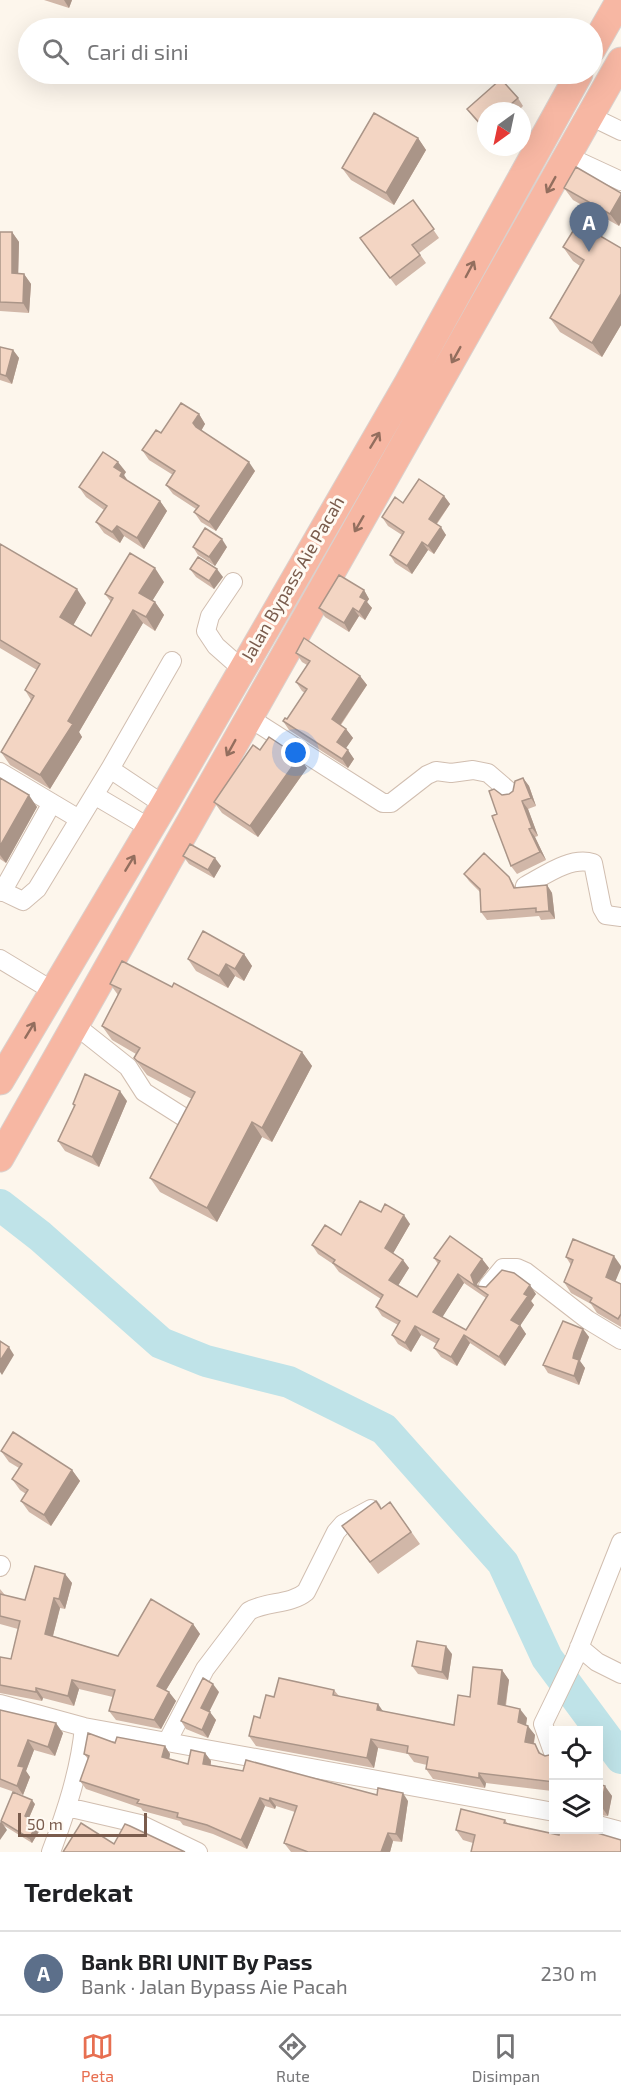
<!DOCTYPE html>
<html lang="id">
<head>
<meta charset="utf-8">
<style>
  :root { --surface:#fff; --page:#f2f2f2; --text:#202124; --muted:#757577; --line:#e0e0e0; --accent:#e76f51 }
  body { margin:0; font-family:"Exo 2",sans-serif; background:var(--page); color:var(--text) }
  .controls { position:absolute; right:18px; bottom:18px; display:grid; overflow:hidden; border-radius:0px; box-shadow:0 6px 24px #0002 }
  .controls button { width:54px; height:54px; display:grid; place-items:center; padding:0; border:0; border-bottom:2px solid var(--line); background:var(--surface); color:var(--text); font:30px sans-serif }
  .compass { position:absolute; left:477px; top:102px; width:54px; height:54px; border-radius:50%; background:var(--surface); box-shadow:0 6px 24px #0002; rotate:213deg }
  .scale { position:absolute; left:18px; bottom:15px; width:129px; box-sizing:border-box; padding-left:6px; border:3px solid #7a5c4d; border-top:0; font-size:16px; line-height:21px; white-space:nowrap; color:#7a5c4d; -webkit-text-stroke:4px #fffaf3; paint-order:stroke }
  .you { position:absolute; left:296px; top:753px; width:21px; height:21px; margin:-15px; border:4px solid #fff; border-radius:50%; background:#1a73e8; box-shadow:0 0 0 9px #1a73e833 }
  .badge { display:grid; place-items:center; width:39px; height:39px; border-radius:50%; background:var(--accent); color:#fff; font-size:20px; font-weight:700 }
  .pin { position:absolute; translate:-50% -50px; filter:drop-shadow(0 2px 3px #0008) }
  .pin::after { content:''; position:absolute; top:32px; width:21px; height:18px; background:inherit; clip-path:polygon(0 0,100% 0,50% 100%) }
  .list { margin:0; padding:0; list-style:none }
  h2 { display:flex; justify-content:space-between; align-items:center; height:78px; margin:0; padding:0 24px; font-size:26px }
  h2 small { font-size:20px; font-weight:400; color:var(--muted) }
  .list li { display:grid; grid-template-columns:39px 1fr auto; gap:18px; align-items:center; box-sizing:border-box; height:84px; padding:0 24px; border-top:2px solid var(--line) }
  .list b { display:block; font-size:22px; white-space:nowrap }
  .list p { margin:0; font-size:20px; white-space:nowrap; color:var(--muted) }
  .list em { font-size:20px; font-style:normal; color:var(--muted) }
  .icon { flex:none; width:33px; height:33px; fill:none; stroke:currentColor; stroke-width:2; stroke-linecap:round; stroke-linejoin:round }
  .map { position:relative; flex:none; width:621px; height:1852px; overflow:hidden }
  .search { position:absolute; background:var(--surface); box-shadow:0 6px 24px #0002; left:18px; right:18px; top:18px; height:66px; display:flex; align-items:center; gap:15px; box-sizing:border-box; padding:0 21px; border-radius:33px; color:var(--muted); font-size:22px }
  .sheet { height:162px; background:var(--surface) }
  nav { display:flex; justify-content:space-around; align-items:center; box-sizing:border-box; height:84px; border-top:2px solid var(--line); background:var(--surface); font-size:16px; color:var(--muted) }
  nav a { display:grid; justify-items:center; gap:3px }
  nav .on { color:var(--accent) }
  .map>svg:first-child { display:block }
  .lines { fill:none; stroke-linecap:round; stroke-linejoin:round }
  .river { stroke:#bfe3e8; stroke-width:32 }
  .minor-casing { stroke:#d1beb0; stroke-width:20 }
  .highway-casing { stroke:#dad1cd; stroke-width:29 }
  .minor { stroke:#fff; stroke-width:18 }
  .highway { stroke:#f7b7a3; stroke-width:27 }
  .wall { fill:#d1b7a8; fill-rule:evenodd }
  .shaded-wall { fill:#aa9588 }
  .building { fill:#f3d5c3; stroke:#aa9588; stroke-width:1.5; fill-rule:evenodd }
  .oneway { stroke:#936e5e }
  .labels { text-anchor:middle; stroke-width:6; stroke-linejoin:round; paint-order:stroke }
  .street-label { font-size:18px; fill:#7a5c4d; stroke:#fffaf3 }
</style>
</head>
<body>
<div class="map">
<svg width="621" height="1852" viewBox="0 0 621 1852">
  <rect width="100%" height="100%" fill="#fdf6ec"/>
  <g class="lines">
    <path class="river" d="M0,1205L40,1236L161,1343L206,1361L289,1382L384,1429L503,1563L547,1658L621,1758"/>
    <g class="minor-casing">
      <path id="minor" d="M590,116L621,131
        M567,156L621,181
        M233,582L210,616L206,631L216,646L242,669
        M248,717L383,803H391L427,775L436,771L451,773L473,770L488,773L510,792
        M110,769L172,661
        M0,772L79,819
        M94,795L150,828
        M525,886C544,876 570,856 593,863L602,908L606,915L621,917
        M0,890L23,901L37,889L110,769L164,805
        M2,892L52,803
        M0,959L53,991
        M75,1025L128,1067L144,1092L185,1118
        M488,1286L503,1268H517L526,1272L588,1320L621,1340
        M0,1567L1,1565
        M579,1647L597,1662L621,1674
        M0,1704L84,1727L554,1812
        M167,1742L205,1669L249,1611C267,1601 290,1605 306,1592L336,1532L343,1524L371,1509
        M554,1755L543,1724L575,1658L621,1542
        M67,1807L140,1824L198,1852
        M598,1825L621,1831
        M51,1852C66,1812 80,1770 84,1727"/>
    </g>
    <g class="highway-casing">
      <path id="highway" d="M592,49L620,0
        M0,1081L164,805L408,383L579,74
        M0,1158L621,61"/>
    </g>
    <use href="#minor" class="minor"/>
    <use href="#highway" class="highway"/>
  </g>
  <path class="wall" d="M44,0H72L69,8Z
    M518,98L523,106L518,111H486V132L473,117L467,109Z
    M418,138L426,150L394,205L351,180L342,168Z
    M564,188L621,193V222L619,226L573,200Z
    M413,200L439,238L419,253L426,263L396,286L360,238Z
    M0,232H12L19,242L18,274H24L31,284L29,313L0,311Z
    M563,247L621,248V325L602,357L560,332L550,318L580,266L573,261Z
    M0,347L13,350L19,358L12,384L0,380Z
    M199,414L205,424L201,430L255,471L216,531L201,522L194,512L196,509L173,494L166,485L173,475L149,460L142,450L161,433Z
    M126,472L124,475L128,481L160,501L167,511L144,549L124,536L120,543L104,533L96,522L104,510L86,497L79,487Z
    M444,496L450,504L437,524L446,535L434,554L428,550L412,574L395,563L390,555L402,535L388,526L382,517L403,503Z
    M0,544L86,603L73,625L91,636L111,602L105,594L164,582L152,601L155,602L164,615L155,631L143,623L79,732L82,737L50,789L10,765L1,752L31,700L25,690L37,670L0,648Z
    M193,547H227L215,566L198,555Z
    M190,569L223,577L214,589L196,577Z
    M364,590L369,599L367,602L372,608L365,620L359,616L349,632L325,617L319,608Z
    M296,653L360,676L367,685L341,725L346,729L353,738L346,748L354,759L348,768L289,730L283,721L287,719L305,693L302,691L296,682L307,665L302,662Z
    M307,768L258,837L222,813L214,802Z
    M0,778L37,807L6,863L0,859Z
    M523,778L529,786L536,806L528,809L538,836L535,837L546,860L517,874L511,866L497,814L509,794L513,791Z
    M183,856L221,866L214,878L189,864Z
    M464,874L509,877L516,888L547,885L552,893L555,919L541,920L539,916L487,920L481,912L480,892L469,881Z
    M244,954L252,966L244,981L235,976L228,988L196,971L188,959Z
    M110,984L172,987L302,1052L312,1066L272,1142L262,1137L217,1222L160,1192L150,1178L192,1099L147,1075L134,1058L136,1054L112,1040L102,1026L118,995Z
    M127,1101L99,1167L65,1151L58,1141L74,1107L73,1104Z
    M381,1212L410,1224L393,1253L403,1260L409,1268L398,1285L417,1297L438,1264L434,1258L482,1259L489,1268L477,1284L478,1286L536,1294L531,1301L534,1305L520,1325L526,1334L505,1366L470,1343L457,1366L441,1357L434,1348L437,1344L421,1335L411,1352L398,1344L392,1335L398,1325L382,1316L376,1307L381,1299L339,1272L333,1264L318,1254L312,1245L341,1235ZM464,1283L486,1298L466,1330L442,1317Z
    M573,1239L616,1282L621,1284V1327L597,1313L591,1304L571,1293L564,1282L571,1265L566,1257Z
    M583,1329L589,1337L580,1361L585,1368L579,1385L548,1373L543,1365Z
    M1,1451L72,1470L80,1481L51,1526L29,1512L21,1501L26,1494L20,1490L12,1479L19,1468L9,1462Z
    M390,1502L420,1544L378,1574L351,1538L381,1509Z
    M65,1574L72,1583L65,1609L60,1608L53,1636L118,1656L193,1624L200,1634L166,1690L176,1701L161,1729L116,1720L109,1711L113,1697L79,1689L74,1706L43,1698L42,1701L0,1693V1657L11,1659L18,1629L0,1624V1589L5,1595L25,1600Z
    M452,1654L448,1680L418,1674L412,1666Z
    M502,1670L509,1680L506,1706L527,1718L526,1725L535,1735L534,1744L542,1755L545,1756L554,1754V1794L552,1791L486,1783L485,1788L433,1779L426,1769L427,1765L414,1762L408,1754L378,1748L374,1768L256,1746L249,1736L260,1718L334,1690L339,1696L383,1711L454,1725L470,1697Z
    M219,1692L209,1712L216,1720L208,1738L186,1729L181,1721Z
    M0,1710L63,1733L55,1756L34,1750L26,1771L30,1777L23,1795L0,1787Z
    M115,1743L165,1746L170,1754L169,1759L188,1764L205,1753L211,1761V1765L408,1801L402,1842L393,1841L390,1852H291L284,1843L295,1812L276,1806L275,1809L265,1806L247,1849L213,1834L183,1825L180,1821L143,1811L141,1808L86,1789L80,1781L88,1759L84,1754Z
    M598,1777L603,1783L602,1785L612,1796L608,1816L598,1815Z
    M35,1804L29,1818L41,1828L32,1843L3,1825L1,1821Z
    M505,1820L508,1824L559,1835L599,1833L473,1843L463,1840L456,1830Z"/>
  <path class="shaded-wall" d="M64,0H72L69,8Z
    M418,138L426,150L394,205L386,193Z
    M621,195V222L619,226L610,214Z
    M12,232L19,242L18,283L12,273Z
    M24,274L31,284L29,313L23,303Z
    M621,294V325L602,357L592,343Z
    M13,350L19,358L12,384L6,376Z
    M199,414L205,424L200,433L193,423Z
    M118,462L126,472L124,475L129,483L127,486L114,467Z
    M249,462L255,471L216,531L209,522Z
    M444,496L450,504L434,527L429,519Z
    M160,501L167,511L144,549L137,538Z
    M117,526L124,536L120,543L112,532Z
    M441,527L446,535L434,554L428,546Z
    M222,539L227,547L215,566L209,557Z
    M422,542L428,550L412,574L407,566Z
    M155,568L164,582L149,606L139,593Z
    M217,569L223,577L214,589L209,581Z
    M77,589L86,603L70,631L60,617Z
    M364,590L369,599L367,602L372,608L365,620L359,612L360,597Z
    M155,602L164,615L155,631L146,617Z
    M353,608L359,616L349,632L344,623Z
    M133,610L143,623L79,732L82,737L50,789L40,775L68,721Z
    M360,676L367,685L338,728L332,719Z
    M346,729L353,738L344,751L337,742Z
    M348,750L354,759L348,768L342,759Z
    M299,757L307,768L258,837L250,826Z
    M523,778L529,786L536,806L531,798Z
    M29,795L37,807L6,863L0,855V846Z
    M522,801L528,809L538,836L532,828Z
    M529,829L535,837L546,860L540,852Z
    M215,858L221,866L214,878L208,870Z
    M547,885L552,893L555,919L549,911Z
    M244,954L252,966L244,981L235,969Z
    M226,964L235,976L228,988L219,976Z
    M302,1052L312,1066L272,1142L262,1128Z
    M120,1091L127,1101L99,1167L92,1157Z
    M252,1122L262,1137L217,1222L207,1208Z
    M404,1215L410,1224L391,1257L385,1248Z
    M614,1256L621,1266V1268L613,1287L606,1277Z
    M482,1259L489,1268L477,1284L479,1289L475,1286L471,1275Z
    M403,1260L409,1268L396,1289L389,1280Z
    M458,1274L464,1283L440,1321L433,1312Z
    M530,1285L536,1294L531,1301L534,1305L518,1329L511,1320L524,1294Z
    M520,1325L526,1334L505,1366L499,1357Z
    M415,1326L421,1335L411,1352L405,1343Z
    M583,1329L589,1337L580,1361L585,1368L579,1385L574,1376L573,1358L574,1353Z
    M464,1335L470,1343L457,1366L451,1357Z
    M9,1347L14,1355L2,1375L0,1372V1361Z
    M72,1470L80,1481L51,1526L44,1515Z
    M65,1574L72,1583L65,1609L59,1599Z
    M54,1598L60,1608L51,1643L45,1634Z
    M193,1624L200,1634L163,1695L157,1686Z
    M446,1646L452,1654L448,1680L442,1672Z
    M502,1670L509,1680L504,1714L498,1704Z
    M72,1680L79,1689L74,1706L68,1696Z
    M213,1684L219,1692L207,1716L201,1708Z
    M36,1688L43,1698L42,1701L36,1692Z
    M169,1692L176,1701L161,1729L154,1720Z
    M378,1704L385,1714L377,1710Z
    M520,1709L527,1718L525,1731L518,1722Z
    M210,1712L216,1720L208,1738L202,1730Z
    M56,1723L63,1733L55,1756L48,1747Z
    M528,1726L535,1735L532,1752L525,1742Z
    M371,1739L378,1748L374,1768L367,1758Z
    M28,1740L34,1750L26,1771L30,1777L23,1795L17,1786L18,1766Z
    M165,1746L170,1754L168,1766L162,1757Z
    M205,1753L211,1761L209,1772L203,1764Z
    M479,1773L486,1783L485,1788L479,1778Z
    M598,1777L603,1783L600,1793L598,1790Z
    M605,1786L612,1796L608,1816L601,1806Z
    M403,1793L408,1801L402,1842L396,1834Z
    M260,1798L265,1806L247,1849L241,1840Z
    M270,1798L276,1806L275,1809L269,1801Z
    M32,1800L35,1804L28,1820L25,1816Z
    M1,1821L7,1830L0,1840V1823Z
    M38,1824L41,1828L32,1843L29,1838Z
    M388,1833L393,1841L390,1852H381Z"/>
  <path class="building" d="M501,79L518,98L503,111H486V126L484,128L467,109Z
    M374,113L418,138L386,193L342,168Z
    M576,167L621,193V195L610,214L564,188Z
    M413,200L434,229L412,245L420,255L390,278L360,238Z
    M578,223L621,248V294L592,343L550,318L584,260L563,247Z
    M0,232H12V273L24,274L23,303L0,302Z
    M0,347L13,350L6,376L0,374Z
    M181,403L199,414L193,423L196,427L249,462L209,522L194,512L199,506L166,485L175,471L142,450L156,430L161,433Z
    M103,452L118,462L114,467L122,472L120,476L160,501L137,538L117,526L112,532L96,522L107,506L79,487Z
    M419,479L444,496L429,519L441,527L428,546L422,542L407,566L390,555L404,532L382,517L395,497L403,503Z
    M205,528L222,539L209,557L193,547Z
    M0,544L77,589L60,617L91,636L113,598L105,594L130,553L155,568L139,593L155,602L146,617L133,610L68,721L73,724L40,775L1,752L34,696L25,690L40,664L0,640Z
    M198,557L217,569L209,581L190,569Z
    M339,575L364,590L360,597L366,600L359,612L353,608L344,623L319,608Z
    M304,638L360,676L332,719L346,729L337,742L348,750L342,759L283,721L285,718L287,719L307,689L296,682L310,661L296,653Z
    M269,737L299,757L250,826L214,802L253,745L260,750Z
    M0,778L29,795L0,846Z
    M523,778L531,798L522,801L532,828L529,829L540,852L511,866L492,816L497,814L489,791L494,789L502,795L509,794L513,791L515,781Z
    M190,844L215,858L208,870L183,856Z
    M484,853L509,877L514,888L547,885L549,911L536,912V908L481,912L480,889L464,874Z
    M203,931L244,954L235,969L226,964L219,976L188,959Z
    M122,961L172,987L174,983L302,1052L262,1128L252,1122L207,1208L150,1178L195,1092L137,1061L134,1058L140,1048L102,1026L121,989L110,984Z
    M85,1074L120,1091L92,1157L58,1141L75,1105L73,1104Z
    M360,1201L381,1212L385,1204L404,1215L385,1248L403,1260L389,1280L417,1297L440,1261L434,1258L450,1236L482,1259L471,1275L475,1286L486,1287L502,1270L514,1273L530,1285L524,1294L528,1296L511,1320L520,1325L499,1357L464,1335L451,1357L434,1348L439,1339L415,1326L405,1343L392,1335L400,1321L376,1307L383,1295L333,1263L335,1260L312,1245L325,1225L341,1235ZM458,1274L488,1295L466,1330L433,1312Z
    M573,1239L614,1256L606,1277L621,1284V1314L618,1319L590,1302L592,1298L564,1282L573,1260L566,1257Z
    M563,1321L583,1329L574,1353L573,1358L579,1360L574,1376L543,1365Z
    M0,1341L9,1347L0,1361Z
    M13,1432L72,1470L44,1515L21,1501L28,1490L12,1479L22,1464L1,1451Z
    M376,1501L381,1509L390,1502L411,1532L370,1562L342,1526Z
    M35,1566L65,1574L59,1599L54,1598L45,1634L118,1656L151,1599L193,1624L157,1686L169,1692L154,1720L109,1711L115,1690L72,1680L68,1696L36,1688V1692L0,1685V1657L11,1659L20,1621L0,1616V1594L25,1600Z
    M417,1641L446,1646L442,1672L412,1666Z
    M473,1667L502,1670L498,1704L520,1709L518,1722L528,1726L525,1742L535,1744L539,1753L545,1756L554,1754V1782L479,1773V1778L426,1769L428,1757L407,1753L408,1746L371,1739L367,1758L249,1736L254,1716L260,1718L266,1695L274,1697L279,1678L334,1690L333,1695L378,1704L377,1710L454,1725L458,1695L470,1697Z
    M203,1678L213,1684L201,1708L210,1712L202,1730L181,1721Z
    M0,1710L56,1723L48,1747L28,1740L18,1766L24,1767L17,1786L0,1779Z
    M88,1733L115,1743L117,1737L165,1746L162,1757L188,1764L191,1750L205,1753L203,1764L243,1771L246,1760L377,1795L378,1788L403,1793L396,1834L388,1833L381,1852H308L284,1843L297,1806L270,1798L269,1801L260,1798L241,1840L207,1825L177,1817L178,1813L137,1803L139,1800L80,1781L89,1756L84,1754Z
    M598,1784L605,1786L601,1806H598Z
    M13,1792L32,1800L25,1816L38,1824L29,1838L1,1821Z
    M461,1809L505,1820L504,1823L559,1835L560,1830H595L594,1832L621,1840V1852H471L475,1835L456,1830Z
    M81,1823L114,1844L125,1824L130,1826L185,1852H63Z"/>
  <defs><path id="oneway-shaft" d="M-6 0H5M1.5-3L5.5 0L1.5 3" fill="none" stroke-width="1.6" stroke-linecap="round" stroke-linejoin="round" transform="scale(1.5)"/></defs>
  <g class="oneway">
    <use href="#oneway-shaft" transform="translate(551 185) rotate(119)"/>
    <use href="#oneway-shaft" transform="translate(470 269) rotate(-62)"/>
    <use href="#oneway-shaft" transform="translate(456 355) rotate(119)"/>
    <use href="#oneway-shaft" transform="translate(375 440) rotate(-59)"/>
    <use href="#oneway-shaft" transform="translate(359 524) rotate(120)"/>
    <use href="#oneway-shaft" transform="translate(231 748) rotate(119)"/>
    <use href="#oneway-shaft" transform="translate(130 863) rotate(-59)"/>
    <use href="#oneway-shaft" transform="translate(30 1030) rotate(-59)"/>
  </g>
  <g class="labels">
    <g class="street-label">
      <text transform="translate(293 579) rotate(-60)" y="6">Jalan Bypass Aie Pacah</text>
    </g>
  </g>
</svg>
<div class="controls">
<button><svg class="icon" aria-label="locate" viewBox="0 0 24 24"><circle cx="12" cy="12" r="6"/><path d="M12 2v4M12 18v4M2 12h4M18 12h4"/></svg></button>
<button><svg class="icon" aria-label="layers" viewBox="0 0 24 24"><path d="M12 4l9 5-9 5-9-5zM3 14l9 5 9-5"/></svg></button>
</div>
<svg class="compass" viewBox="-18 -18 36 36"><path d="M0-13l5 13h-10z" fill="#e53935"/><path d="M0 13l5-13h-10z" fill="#757577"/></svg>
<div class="scale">50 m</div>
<div class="you"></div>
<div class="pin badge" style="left:589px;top:252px;background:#5c6f8a">A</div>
<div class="search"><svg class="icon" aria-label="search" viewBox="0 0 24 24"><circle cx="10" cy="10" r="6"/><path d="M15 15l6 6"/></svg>Cari di sini</div>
</div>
<section class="sheet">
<h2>Terdekat<small></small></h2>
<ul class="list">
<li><span class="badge" style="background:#5c6f8a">A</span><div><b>Bank BRI UNIT By Pass</b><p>Bank · Jalan Bypass Aie Pacah</p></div><em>230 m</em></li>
</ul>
</section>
<nav>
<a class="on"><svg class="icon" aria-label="map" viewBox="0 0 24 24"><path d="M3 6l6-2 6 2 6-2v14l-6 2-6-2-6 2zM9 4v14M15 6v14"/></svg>Peta</a>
<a><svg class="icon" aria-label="directions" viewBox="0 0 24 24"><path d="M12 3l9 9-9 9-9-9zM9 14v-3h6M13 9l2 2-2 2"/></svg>Rute</a>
<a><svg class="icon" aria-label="saved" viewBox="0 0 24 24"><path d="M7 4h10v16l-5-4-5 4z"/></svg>Disimpan</a>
</nav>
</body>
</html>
